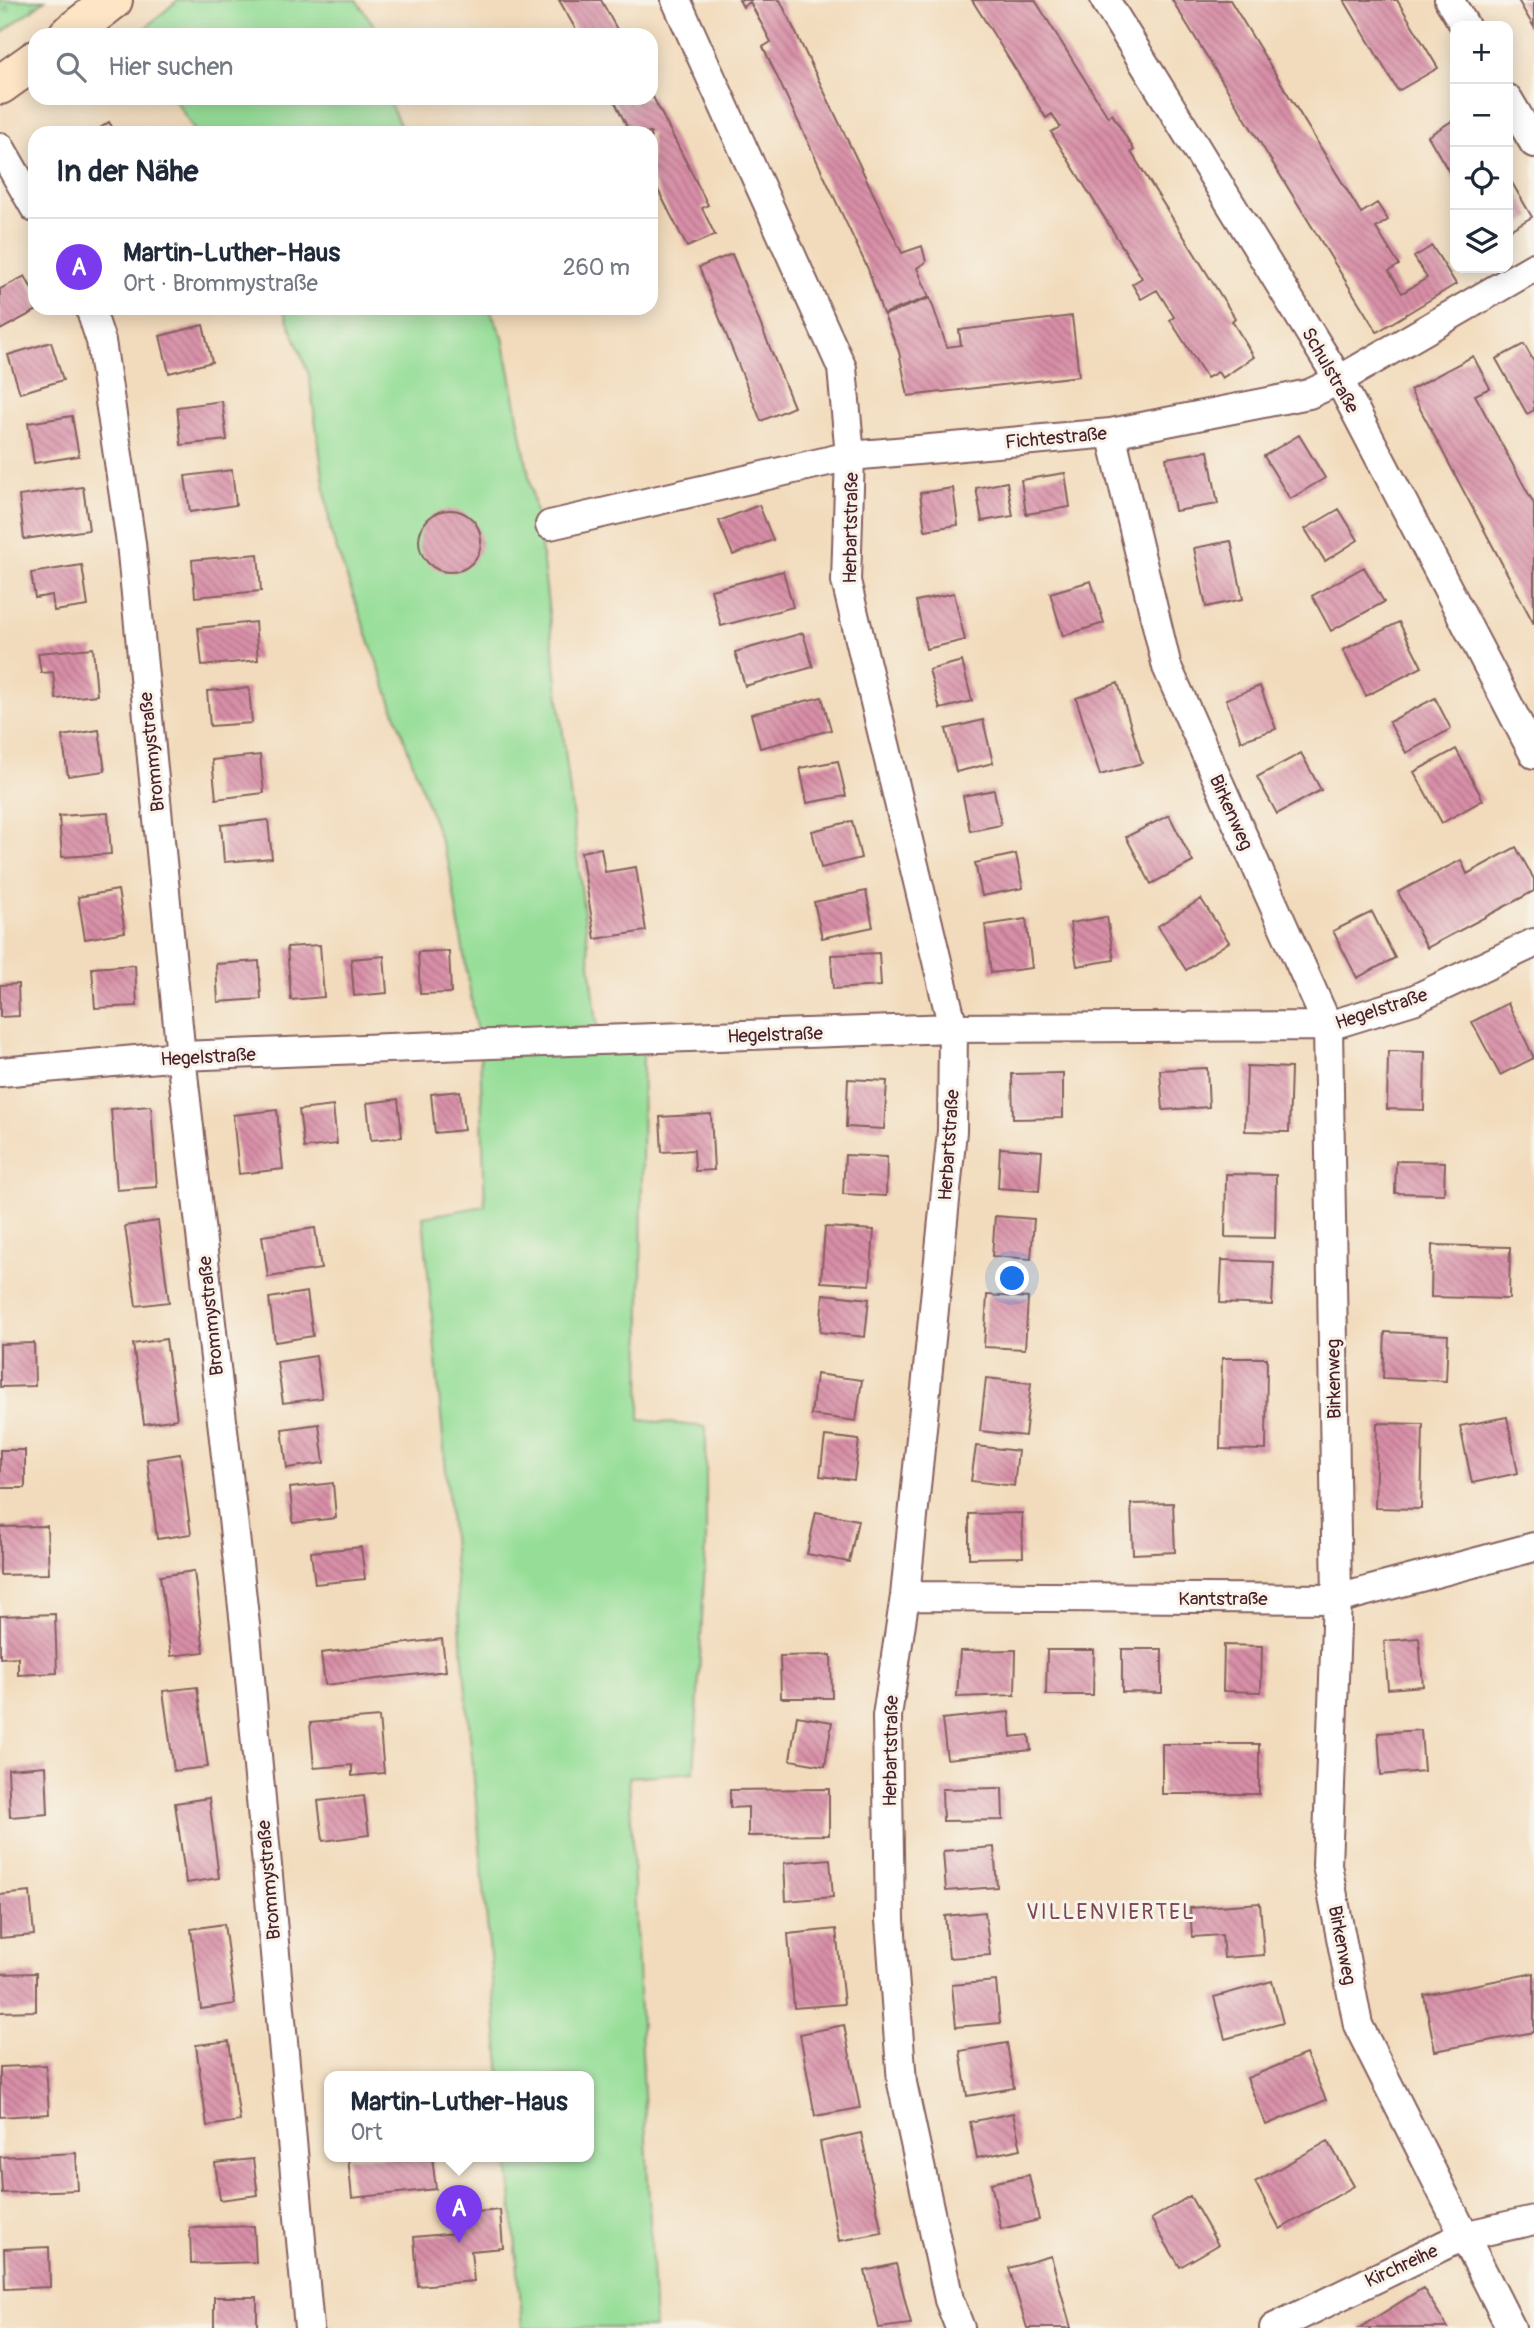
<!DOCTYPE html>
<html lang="de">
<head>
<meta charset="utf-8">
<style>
  :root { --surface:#fff; --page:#f2f2f3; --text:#1f2937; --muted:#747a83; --line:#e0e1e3; --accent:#7c3aed }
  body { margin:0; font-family:Pangolin,sans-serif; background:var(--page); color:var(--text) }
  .controls { position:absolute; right:21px; top:21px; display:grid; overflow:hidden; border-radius:14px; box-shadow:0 4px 18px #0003 }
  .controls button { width:63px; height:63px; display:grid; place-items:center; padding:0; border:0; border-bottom:2px solid var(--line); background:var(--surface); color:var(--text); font:35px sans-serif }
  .you { position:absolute; left:1013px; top:1279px; width:24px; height:24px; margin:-18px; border:5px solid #fff; border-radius:50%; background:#1a73e8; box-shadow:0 0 0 10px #1a73e833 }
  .badge { display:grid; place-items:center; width:46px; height:46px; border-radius:50%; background:var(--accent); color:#fff; font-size:23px; font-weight:700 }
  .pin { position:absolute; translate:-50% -58px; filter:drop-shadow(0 2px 4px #0008) }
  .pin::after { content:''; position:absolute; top:37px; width:24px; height:21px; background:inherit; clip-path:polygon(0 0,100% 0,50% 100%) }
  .popup { position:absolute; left:324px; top:2071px; width:270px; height:91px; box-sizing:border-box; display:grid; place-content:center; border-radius:14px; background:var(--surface); filter:drop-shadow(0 2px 5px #0005); font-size:23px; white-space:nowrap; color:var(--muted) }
  .popup b { font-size:26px; color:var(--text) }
  .popup::after { content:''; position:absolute; left:50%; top:100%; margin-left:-14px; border:14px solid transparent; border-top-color:var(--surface) }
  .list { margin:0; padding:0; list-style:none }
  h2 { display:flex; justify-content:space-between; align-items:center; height:91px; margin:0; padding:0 28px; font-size:30px }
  h2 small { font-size:23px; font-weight:400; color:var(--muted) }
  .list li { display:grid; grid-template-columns:46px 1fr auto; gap:21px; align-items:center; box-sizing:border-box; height:98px; padding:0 28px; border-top:2px solid var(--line) }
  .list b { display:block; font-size:26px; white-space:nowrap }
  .list p { margin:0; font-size:23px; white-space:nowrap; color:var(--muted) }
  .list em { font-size:23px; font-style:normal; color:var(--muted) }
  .icon { flex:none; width:38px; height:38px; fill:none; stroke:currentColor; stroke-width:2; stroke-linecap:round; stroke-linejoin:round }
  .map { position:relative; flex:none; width:1534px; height:2328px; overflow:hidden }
  .search { position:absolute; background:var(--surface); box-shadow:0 4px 18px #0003; left:28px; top:28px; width:630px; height:77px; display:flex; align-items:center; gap:18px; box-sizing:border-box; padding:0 24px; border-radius:21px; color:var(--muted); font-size:26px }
  .panel { position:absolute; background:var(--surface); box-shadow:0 4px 18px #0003; left:28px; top:126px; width:630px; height:189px; border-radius:21px }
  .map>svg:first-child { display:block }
  .cemetery { fill:url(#cemetery-stones); stroke:#707e62; stroke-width:2 }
  .park { fill:#96de98; stroke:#707e62; stroke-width:2 }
  .building { fill:url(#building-back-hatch) }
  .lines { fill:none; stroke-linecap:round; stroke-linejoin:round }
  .minor-casing { stroke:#85615e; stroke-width:32 }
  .secondary-casing { stroke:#85615e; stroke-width:42 }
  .minor { stroke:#fff; stroke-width:28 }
  .secondary { stroke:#fde5c5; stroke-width:38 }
  .labels { text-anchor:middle; stroke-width:6; stroke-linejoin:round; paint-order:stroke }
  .street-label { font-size:19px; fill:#4a1f2b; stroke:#f7f3e8 }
  .neighbourhood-label { font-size:21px; letter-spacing:2px; fill:#7c4656; stroke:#f7f3e8 }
</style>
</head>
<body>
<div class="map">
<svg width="1534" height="2328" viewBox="0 0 1534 2328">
  <defs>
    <pattern id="cemetery-stones" width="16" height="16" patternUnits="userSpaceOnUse" patternTransform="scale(1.75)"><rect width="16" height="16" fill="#96de98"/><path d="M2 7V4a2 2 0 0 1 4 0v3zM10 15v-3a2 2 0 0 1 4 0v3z" fill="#83be83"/></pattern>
    <pattern id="building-back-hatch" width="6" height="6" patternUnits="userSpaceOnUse" patternTransform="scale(1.75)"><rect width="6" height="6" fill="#d88fa7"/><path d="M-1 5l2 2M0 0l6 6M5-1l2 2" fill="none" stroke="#b17488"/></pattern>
  </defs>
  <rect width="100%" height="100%" fill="#f7f3e8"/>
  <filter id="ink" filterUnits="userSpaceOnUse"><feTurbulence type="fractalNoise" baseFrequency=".0143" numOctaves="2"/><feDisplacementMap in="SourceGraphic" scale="14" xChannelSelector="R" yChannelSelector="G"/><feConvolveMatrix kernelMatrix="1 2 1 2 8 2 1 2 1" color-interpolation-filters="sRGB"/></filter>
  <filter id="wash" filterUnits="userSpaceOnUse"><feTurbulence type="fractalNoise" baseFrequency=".00686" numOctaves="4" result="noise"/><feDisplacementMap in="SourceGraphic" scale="28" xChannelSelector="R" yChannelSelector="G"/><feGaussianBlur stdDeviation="1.57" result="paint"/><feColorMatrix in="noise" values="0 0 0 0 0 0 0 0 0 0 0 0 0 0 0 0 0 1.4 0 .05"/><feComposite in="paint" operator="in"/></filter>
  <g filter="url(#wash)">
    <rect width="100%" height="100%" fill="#f2dbbc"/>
    <path class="cemetery" d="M0,0H45L0,34Z"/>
    <path class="park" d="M178,0H356L381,35H137Z
      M174,98H387L404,133H196Z
      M283,308H489L503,337L539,529L599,1040L643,1045L640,1420L706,1427V1542L694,1772L629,1777L655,2328H523L508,2157H588V2077H501L423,1217L485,1206L480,1051L449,865L331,533L309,375Z"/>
    <g id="blocks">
      <path class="building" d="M559,0H601L620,35H579Z
        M739,0H780L902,253L922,246L926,262L917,268L929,297L883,314L868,269L763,47L771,42L750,2L743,7Z
        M972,0H1035L1108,117L1112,114L1134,150L1131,152L1235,318L1232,321L1254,357L1222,378L1218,372L1207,378L1170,320L1174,317L1157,290L1141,299L1132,284L1142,278L1051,132L1060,127L1052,114L1046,118Z
        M1172,0H1230L1361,213L1377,203L1388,220L1376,228L1399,265L1389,271L1402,293L1427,278L1414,257L1432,246L1456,284L1377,332Z
        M1344,0H1397L1438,68L1398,91Z
        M1518,0H1534V27L1526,14Z
        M651,93L708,205L702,208L715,235L687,247L651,176V133H630L613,98H651Z
        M1455,119V182L1428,136Z
        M109,122L116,133H93Z
        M1508,176L1532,217L1508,231Z
        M732,254L794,407L761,421L699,267Z
        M25,276L35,295V308H41L0,330V289Z
        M930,298L947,347L961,345L959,330L1072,316L1079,376L908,396L899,352L884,315Z
        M203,325L212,362L169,373L160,336Z
        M51,342L63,380L20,393L8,355Z
        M1524,344L1534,362V410L1527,414L1496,359Z
        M1473,356L1490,388L1475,395L1534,504V624L1410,390Z
        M222,401L227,440L181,445L177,407Z
        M72,416L79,456L34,463L28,423Z
        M1299,435L1325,478L1290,499L1264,456Z
        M1208,451L1218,504L1175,511L1166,458Z
        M232,470L236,505L190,512L185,476Z
        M1065,473L1070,507L1026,514L1021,480Z
        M1007,482L1013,516L982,521L976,488Z
        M83,487L89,530L24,539L19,496Z
        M953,488L958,525L925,530L920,493Z
        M759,505L773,540L733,555L719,521Z
        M1339,509L1358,540L1325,561L1305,529Z
        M419 541a31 31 0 1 1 62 0a31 31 0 1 1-62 0Z
        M1231,541L1243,599L1206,607L1194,548Z
        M258,554L261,591L195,597L192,560Z
        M82,565L88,606L54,611L52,595L35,598L31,573Z
        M1364,567L1384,602L1331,631L1312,596Z
        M783,571L793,607L721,626L711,590Z
        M1091,581L1104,623L1063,636L1050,593Z
        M954,593L965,640L926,649L916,601Z
        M255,622L258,660L202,666L198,628Z
        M1399,622L1422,667L1366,696L1343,650Z
        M803,633L813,667L745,686L735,652Z
        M93,648L97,695L56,699L53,672L41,673L38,653Z
        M962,661L972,701L940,709L929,670Z
        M1118,683L1142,763L1100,775L1076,698Z
        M1260,686L1276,729L1241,741L1226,699Z
        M249,688L252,723L210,726L207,691Z
        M822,697L831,730L760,748L751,714Z
        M1435,698L1451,729L1406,753L1389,722Z
        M983,720L993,763L956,772L946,729Z
        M99,730L105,771L68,776L62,736Z
        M1456,749L1483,800L1442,823L1414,772Z
        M1301,753L1321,790L1277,814L1257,777Z
        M260,755L264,793L216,799L212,760Z
        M838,761L846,796L807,803L800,768Z
        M994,790L1001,825L970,831L963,796Z
        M108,813L111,854L62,857L59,816Z
        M1169,815L1193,862L1151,884L1126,837Z
        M268,820L272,858L224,862L221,825Z
        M852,821L861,858L821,868L812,831Z
        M1516,847L1534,879V891L1427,948L1398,892L1461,860L1467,874Z
        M601,848L605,872L636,867L646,931L595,939L581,852Z
        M1016,854L1023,888L982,896L975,863Z
        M118,890L125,932L85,939L78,897Z
        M866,891L873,927L822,938L814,902Z
        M1201,899L1229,942L1186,970L1158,926Z
        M1372,912L1395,958L1357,978L1333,931Z
        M1107,917L1114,960L1077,966L1070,923Z
        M1026,919L1032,968L991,973L985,925Z
        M320,945L324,997L291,1000L287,947Z
        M449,951L451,993L420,994L418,952Z
        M879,953L881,986L833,989L831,955Z
        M384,956L387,993L354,996L351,959Z
        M259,961L261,999L218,1002L216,964Z
        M135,965L137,1006L95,1008L92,968Z
        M18,984L19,1016L0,1017V985Z
        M1508,1003L1534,1058L1500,1075L1472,1022Z
        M1388,1051L1425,1052L1424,1110L1387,1109Z
        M1247,1066L1291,1068L1289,1132L1245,1131Z
        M1207,1068L1209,1107L1163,1110L1160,1070Z
        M1063,1073V1118L1013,1119L1012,1074Z
        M848,1079L887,1081L884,1129L846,1127Z
        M460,1091L464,1130L435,1133L431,1094Z
        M398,1099L402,1137L371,1140L367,1103Z
        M151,1106L157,1187L117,1190L111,1109Z
        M333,1106L337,1144L304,1148L299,1110Z
        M277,1110L283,1169L239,1174L233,1115Z
        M711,1114L714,1170L695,1171L694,1150L662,1152L660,1117Z
        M1000,1148L1042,1151L1039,1191L998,1188Z
        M845,1155L887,1157L886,1196L843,1194Z
        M1396,1161L1445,1162L1444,1194L1395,1193Z
        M1226,1174L1276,1175L1275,1238L1225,1237Z
        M995,1216L1034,1219L1031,1259L992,1256Z
        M158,1221L169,1302L136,1306L125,1226Z
        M825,1227L874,1230L870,1285L821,1282Z
        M315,1228L321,1269L268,1277L262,1236Z
        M1432,1245L1510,1247L1509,1299L1431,1297Z
        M1222,1260L1274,1262L1272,1305L1220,1303Z
        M307,1292L313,1336L275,1342L269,1298Z
        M823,1294L869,1299L865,1337L820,1332Z
        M987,1295L1028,1298L1025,1349L984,1347Z
        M1385,1332L1448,1335L1446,1381L1383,1378Z
        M166,1339L177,1419L144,1424L133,1344Z
        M34,1343L35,1386L0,1387V1344Z
        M316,1356L322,1398L283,1403L277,1362Z
        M1222,1358H1267L1266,1450L1220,1449Z
        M816,1374L862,1380L856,1421L811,1415Z
        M986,1378L1031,1383L1025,1436L980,1431Z
        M1507,1417L1518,1473L1472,1483L1460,1426Z
        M1377,1423L1423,1424L1421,1509L1375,1508Z
        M319,1424L324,1463L287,1468L282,1429Z
        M825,1436L859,1440L854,1480L820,1476Z
        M976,1446L1018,1451L1014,1486L971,1481Z
        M0,1450H25V1488H0Z
        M180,1454L191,1534L157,1539L147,1459Z
        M333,1483L336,1518L293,1523L290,1488Z
        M1173,1503L1175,1552L1133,1554L1131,1504Z
        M816,1512L858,1520L849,1562L807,1554Z
        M1022,1513L1023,1557L969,1558V1514Z
        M47,1526L49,1574L0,1575V1527Z
        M361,1547L365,1579L315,1584L311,1552Z
        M194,1571L204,1652L171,1656L160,1576Z
        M55,1614L57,1673L18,1675V1657L0,1658V1616Z
        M1419,1638L1423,1686L1388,1689L1384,1641Z
        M442,1639L446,1671L325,1685L321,1653Z
        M1224,1645L1262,1646L1261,1692L1223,1691Z
        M1122,1649H1162V1693L1122,1692Z
        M1016,1650L1015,1695L957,1697L960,1651Z
        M1047,1650H1094L1093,1695H1046Z
        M831,1655L832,1698H781L780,1656Z
        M197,1687L208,1767L174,1771L163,1691Z
        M1009,1712L1011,1737L1029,1735L1031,1750L947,1759L942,1719Z
        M797,1716L832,1722L825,1766L790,1760Z
        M379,1717L384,1773L352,1776V1765L314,1768L310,1723Z
        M1421,1730L1424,1771L1381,1775L1378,1733Z
        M1162,1744H1259V1794H1162Z
        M46,1766L48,1814L10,1817L8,1769Z
        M1002,1788L1003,1820L943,1821L942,1789Z
        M829,1789V1835L748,1836V1807L730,1808V1790Z
        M364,1796L369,1835L323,1841L318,1801Z
        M209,1798L219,1878L186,1883L175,1803Z
        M994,1847L997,1887L946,1891L943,1851Z
        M830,1859L833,1897L786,1901L784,1863Z
        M30,1892L34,1935L0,1938V1895Z
        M1260,1903L1264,1955L1224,1958L1222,1935L1192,1937L1190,1908Z
        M985,1912L990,1955L949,1958L945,1916Z
        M224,1924L235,2004L201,2009L191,1929Z
        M836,1929L844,2004L794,2008L788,1934Z
        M36,1973V2011L0,2012V1974Z
        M1534,1973V2032L1435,2051L1424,1995Z
        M996,1981L1000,2023L956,2027L952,1985Z
        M1272,1981L1283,2023L1225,2039L1214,1997Z
        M844,2025L860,2108L815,2116L800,2034Z
        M229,2041L240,2121L207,2126L196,2045Z
        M1007,2043L1014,2088L967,2096L960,2051Z
        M1306,2054L1326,2100L1266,2125L1247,2078Z
        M46,2065L49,2114L0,2117V2067Z
        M1013,2113L1021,2149L977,2158L970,2122Z
        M861,2133L882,2233L839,2241L820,2142Z
        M1328,2141L1354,2186L1280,2229L1255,2182Z
        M76,2153L78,2190L2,2193L0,2157Z
        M348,2157H432L436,2189L352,2198Z
        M253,2159L258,2195L220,2200L215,2163Z
        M1029,2175L1039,2220L1001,2229L991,2183Z
        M1190,2196L1218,2245L1180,2267L1151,2219Z
        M500,2210L503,2248L471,2251L474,2281L418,2286L414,2237L456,2233L454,2214Z
        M254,2226L256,2262L191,2264L190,2228Z
        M49,2247L50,2287L5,2289L4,2249Z
        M1051,2256L1071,2328H1027L1009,2268Z
        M896,2264L911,2324L879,2328L865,2271Z
        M1423,2288L1448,2328H1359Z
        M214,2297H257V2328H214Z"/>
    </g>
  </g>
  <g filter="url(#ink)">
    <use href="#blocks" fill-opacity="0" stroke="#85615e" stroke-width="2"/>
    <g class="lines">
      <g class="minor-casing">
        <path id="minor" d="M676,0L842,368L850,456L846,581L953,1028L952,1131L905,1596L887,1716L890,1920L902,2083L949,2300L960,2328
          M1105,0L1339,380L1534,754
          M1449,0L1465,26
          M1508,99L1534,143
          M0,147L35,208
          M90,308L101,341L131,543L181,1056L246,1634L309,2328
          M1111,433L1167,667L1328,1026L1337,1599L1327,1865L1358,2025L1511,2328
          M550,525L850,456L1111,433L1309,394L1339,380L1534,267
          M0,1072L181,1056L569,1041L953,1028L1328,1026L1413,1000L1534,943
          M905,1596L1337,1599L1534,1547
          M1274,2328L1463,2236L1534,2220"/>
      </g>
      <g class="secondary-casing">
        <path id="secondary" d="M68,35L113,0
          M0,85L35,60"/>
      </g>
      <use href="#minor" class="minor"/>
      <use href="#secondary" class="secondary"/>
    </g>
  </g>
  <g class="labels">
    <g class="street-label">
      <text transform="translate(1331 370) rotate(60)" y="7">Schulstraße</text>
      <text transform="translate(1056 437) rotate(-5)" y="7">Fichtestraße</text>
      <text transform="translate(850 528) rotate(-89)" y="7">Herbartstraße</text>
      <text transform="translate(151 752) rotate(-96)" y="7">Brommystraße</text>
      <text transform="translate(1232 812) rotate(66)" y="7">Birkenweg</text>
      <text transform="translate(1381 1008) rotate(-18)" y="7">Hegelstraße</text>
      <text transform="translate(775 1034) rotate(-2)" y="7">Hegelstraße</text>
      <text transform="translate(208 1056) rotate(-3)" y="7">Hegelstraße</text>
      <text transform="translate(948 1145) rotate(-86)" y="7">Herbartstraße</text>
      <text transform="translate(210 1316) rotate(-96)" y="7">Brommystraße</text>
      <text transform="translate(1333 1379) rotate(-91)" y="7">Birkenweg</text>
      <text x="1223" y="1605">Kantstraße</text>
      <text transform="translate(890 1751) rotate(-89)" y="7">Herbartstraße</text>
      <text transform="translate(268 1880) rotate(-95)" y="7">Brommystraße</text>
      <text transform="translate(1343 1945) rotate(79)" y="7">Birkenweg</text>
      <text transform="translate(1401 2265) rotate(-25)" y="7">Kirchreihe</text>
    </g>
    <g class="neighbourhood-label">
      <text x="1111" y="1919">VILLENVIERTEL</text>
    </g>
  </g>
</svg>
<div class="controls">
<button>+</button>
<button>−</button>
<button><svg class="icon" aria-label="locate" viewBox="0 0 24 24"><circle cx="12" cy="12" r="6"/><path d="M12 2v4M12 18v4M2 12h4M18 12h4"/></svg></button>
<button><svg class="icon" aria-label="layers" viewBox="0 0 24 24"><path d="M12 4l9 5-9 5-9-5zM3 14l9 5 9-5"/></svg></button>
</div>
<div class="you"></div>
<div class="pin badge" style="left:459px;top:2243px">A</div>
<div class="popup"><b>Martin-Luther-Haus</b>Ort</div>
<div class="search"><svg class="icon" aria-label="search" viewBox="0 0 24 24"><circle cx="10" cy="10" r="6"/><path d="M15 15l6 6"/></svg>Hier suchen</div>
<section class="panel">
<h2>In der Nähe<small></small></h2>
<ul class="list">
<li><span class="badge">A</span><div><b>Martin-Luther-Haus</b><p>Ort · Brommystraße</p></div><em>260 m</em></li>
</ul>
</section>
</div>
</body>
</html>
